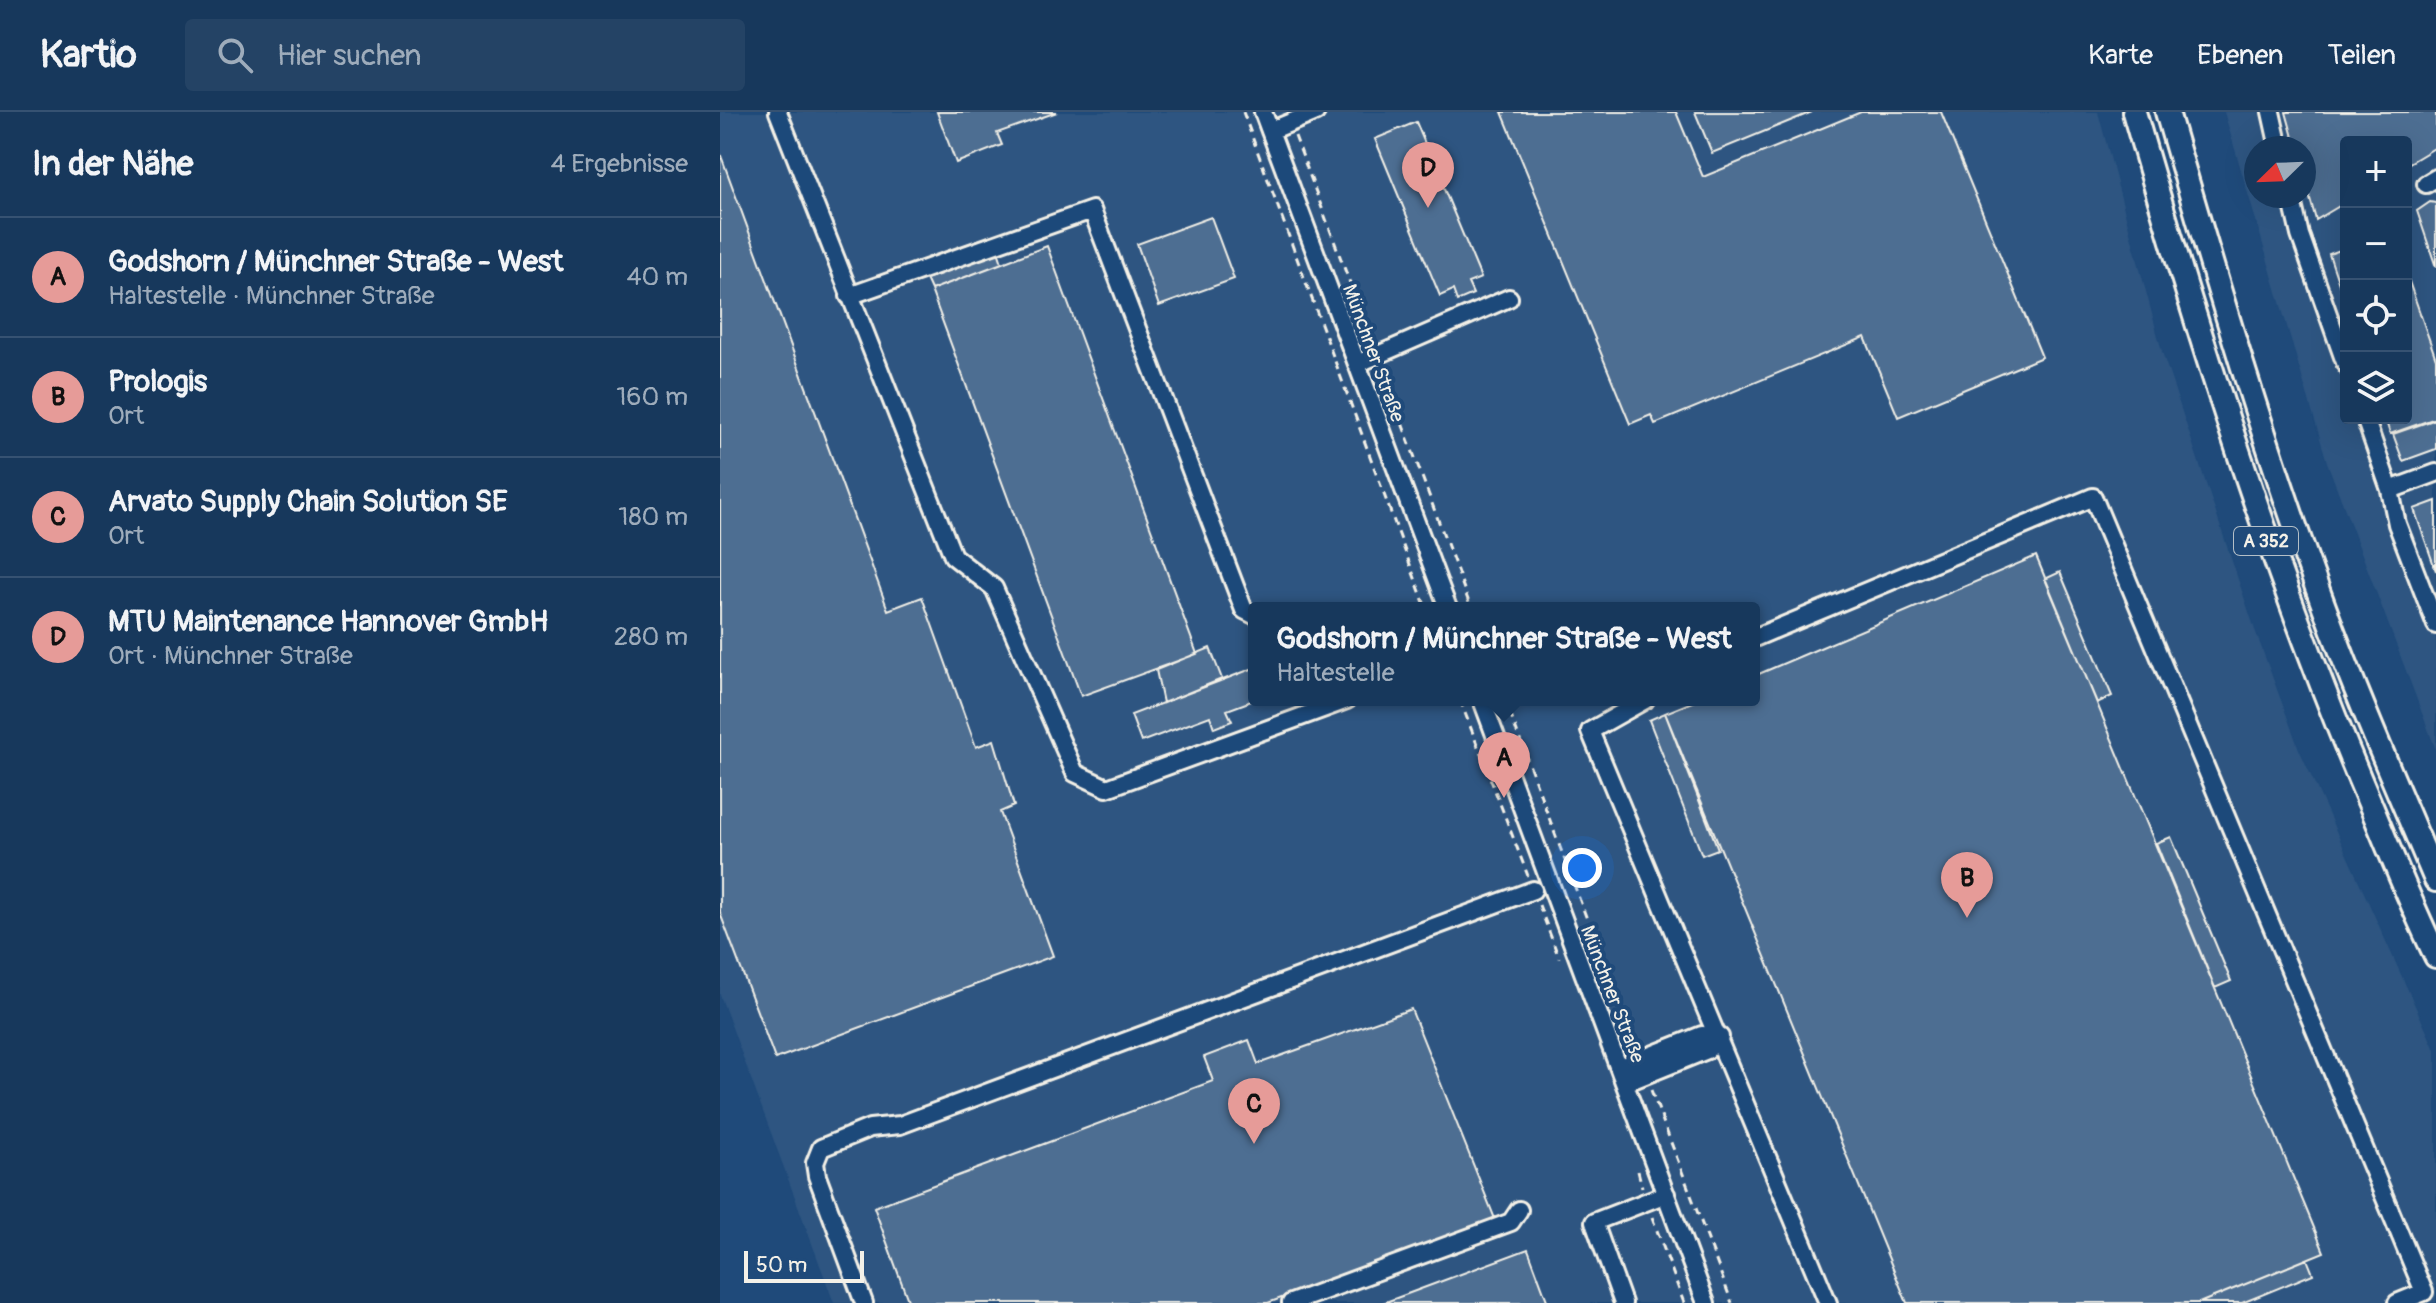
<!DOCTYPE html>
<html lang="de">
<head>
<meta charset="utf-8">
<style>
  :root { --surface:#17385c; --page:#244365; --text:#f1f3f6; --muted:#9eacbb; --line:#365272; --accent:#e69b98 }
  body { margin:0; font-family:Pangolin,sans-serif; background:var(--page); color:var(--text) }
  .controls { position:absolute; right:24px; top:24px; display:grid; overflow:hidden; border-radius:8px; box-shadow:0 8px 32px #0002 }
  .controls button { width:72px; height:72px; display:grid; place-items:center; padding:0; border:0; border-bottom:2px solid var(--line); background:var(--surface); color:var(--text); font:40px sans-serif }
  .compass { position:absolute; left:1524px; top:24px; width:72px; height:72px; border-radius:50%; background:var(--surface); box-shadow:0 8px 32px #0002; rotate:247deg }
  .scale { position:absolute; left:24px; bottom:20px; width:120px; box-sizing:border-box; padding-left:8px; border:4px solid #f4f1e8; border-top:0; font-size:22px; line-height:28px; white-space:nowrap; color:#f4f1e8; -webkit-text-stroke:6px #1f4a7a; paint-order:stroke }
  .you { position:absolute; left:862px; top:756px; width:28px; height:28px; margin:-20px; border:6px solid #fff; border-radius:50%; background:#1a73e8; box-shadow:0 0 0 12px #1a73e833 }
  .badge { display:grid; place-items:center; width:52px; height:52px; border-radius:50%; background:var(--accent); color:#111; font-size:26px; font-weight:700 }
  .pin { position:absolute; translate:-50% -66px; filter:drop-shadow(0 2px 4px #0008) }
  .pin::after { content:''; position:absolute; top:42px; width:28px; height:24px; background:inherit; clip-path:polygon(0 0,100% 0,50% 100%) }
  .popup { position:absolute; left:528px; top:490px; width:512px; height:104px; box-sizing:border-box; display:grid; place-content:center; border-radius:8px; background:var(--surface); filter:drop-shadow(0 2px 6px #0005); font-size:26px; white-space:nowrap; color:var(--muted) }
  .popup b { font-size:30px; color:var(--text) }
  .popup::after { content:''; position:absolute; left:50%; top:100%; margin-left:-16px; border:16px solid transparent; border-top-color:var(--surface) }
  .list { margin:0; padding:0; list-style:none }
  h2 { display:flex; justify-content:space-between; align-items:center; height:104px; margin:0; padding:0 32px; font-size:34px }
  h2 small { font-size:26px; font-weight:400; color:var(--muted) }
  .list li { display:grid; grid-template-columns:52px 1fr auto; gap:24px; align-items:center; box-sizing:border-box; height:120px; padding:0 32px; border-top:2px solid var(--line) }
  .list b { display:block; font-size:30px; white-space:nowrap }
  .list p { margin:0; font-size:26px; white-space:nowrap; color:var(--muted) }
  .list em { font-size:26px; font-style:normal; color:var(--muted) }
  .icon { flex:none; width:44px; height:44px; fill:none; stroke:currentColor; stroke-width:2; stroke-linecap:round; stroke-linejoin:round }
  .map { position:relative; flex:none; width:1716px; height:1191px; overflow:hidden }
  header { display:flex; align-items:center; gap:48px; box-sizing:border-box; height:112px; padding:0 40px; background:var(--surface); border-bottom:2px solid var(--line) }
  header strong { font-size:38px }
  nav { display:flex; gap:44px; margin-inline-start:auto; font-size:28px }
  .search { width:560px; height:72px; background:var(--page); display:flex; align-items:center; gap:20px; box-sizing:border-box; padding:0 28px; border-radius:8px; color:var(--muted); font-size:30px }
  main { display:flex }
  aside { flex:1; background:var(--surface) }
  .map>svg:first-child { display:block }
  .built { fill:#2d5581; fill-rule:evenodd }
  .building { fill:#4d6e92; stroke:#f4f1e8; stroke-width:2 }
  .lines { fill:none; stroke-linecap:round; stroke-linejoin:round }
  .minor-casing { stroke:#f4f1e8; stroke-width:22 }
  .highway-casing { stroke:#f4f1e8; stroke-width:28 }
  .path { stroke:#f4f1e8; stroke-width:3; stroke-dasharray:8 6; stroke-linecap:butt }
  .minor { stroke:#1f4a7a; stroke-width:16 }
  .highway { stroke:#1f4a7a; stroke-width:22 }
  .labels { text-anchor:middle; stroke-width:8; stroke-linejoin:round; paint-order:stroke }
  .shield { fill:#1f4a7a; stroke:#b4bfc7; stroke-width:2 }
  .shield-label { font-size:18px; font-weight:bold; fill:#f4f1e8 }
  .street-label { font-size:20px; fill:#f4f1e8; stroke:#1f4a7a }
</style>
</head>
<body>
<header>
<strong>Kartio</strong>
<div class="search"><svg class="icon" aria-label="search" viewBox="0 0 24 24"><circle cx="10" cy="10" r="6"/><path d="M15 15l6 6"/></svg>Hier suchen</div>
<nav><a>Karte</a><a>Ebenen</a><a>Teilen</a></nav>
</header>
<main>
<aside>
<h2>In der Nähe<small>4 Ergebnisse</small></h2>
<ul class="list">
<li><span class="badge">A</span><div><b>Godshorn / Münchner Straße - West</b><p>Haltestelle · Münchner Straße</p></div><em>40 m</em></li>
<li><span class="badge">B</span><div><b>Prologis</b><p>Ort</p></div><em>160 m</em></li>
<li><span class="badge">C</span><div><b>Arvato Supply Chain Solution SE</b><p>Ort</p></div><em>180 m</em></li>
<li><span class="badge">D</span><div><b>MTU Maintenance Hannover GmbH</b><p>Ort · Münchner Straße</p></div><em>280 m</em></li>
</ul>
</aside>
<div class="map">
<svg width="1716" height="1191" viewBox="0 0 1716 1191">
  <rect width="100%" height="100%" fill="#1f4a7a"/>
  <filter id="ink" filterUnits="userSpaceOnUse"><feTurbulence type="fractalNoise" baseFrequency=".0125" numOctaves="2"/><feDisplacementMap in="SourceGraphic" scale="16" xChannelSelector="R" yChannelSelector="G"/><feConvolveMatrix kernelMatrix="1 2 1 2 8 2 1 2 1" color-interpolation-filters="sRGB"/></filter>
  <g filter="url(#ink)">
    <path class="built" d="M0,0H1378L1443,243L1535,518L1579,637L1716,940V1191H114L0,883ZM534,496H1034V588H534Z
      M1504,0H1716V638L1607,350ZM1626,30H1686V306H1626ZM1536,36H1584V84H1536Z"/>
    <path class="building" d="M217,0H337L277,21L282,33L236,51Z
      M782,0H956L983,65L1141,0H1221L1322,245L1178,305L1145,225L935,312L931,303L910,312Z
      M975,0H1092L992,41Z
      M1566,0H1716V35L1686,53V30H1626V90L1596,108L1584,65V36H1576Z
      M696,10L761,166L748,171L753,182L737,189L733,178L720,184L655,27Z
      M0,41L168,498L202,485L256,635L274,628L294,694L280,700L333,844L55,947L0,801Z
      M1710,90L1716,91V155L1697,99Z
      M491,105L514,167L439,194L417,132Z
      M327,134L477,542L361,584L211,178Z
      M277,136L282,151L211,178L206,167L220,162L219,158Z
      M1626,136V193L1609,142Z
      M1686,161L1716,247V306L1670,322L1665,306H1686Z
      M1716,307V337L1683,349L1673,322Z
      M1716,389V459L1694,397Z
      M1316,444L1604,1140L1479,1191H1187L945,601L977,588H1034V564Z
      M1340,460L1392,584L1377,591L1325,467Z
      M490,536L502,567L443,591L436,558Z
      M534,556V588L507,598L512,609L494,616L490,604L421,630L411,603Z
      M945,601L998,737L982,743L929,608Z
      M1451,725L1511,869L1495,876L1436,731Z
      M691,897L775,1107L548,1191H189L154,1095L493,969L484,945L529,928L538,952Z
      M808,1137L828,1191H663Z
      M1587,1147L1593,1162L1522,1191H1479Z"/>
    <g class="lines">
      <g class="minor-casing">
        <path id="minor" d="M58,0L233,444L274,476L355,661L387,676L627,588
          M543,0L728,496
          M1551,0L1559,36
          M550,19L596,0
          M1706,72L1716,66
          M1571,84L1580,123L1626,253
          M129,184L372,98L524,498L534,503
          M637,252L789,186
          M1645,306L1670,378L1716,361
          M1670,378L1677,412L1716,513
          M1034,526L1373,385L1704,1180L1677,1191
          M762,588L986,1191
          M925,588L870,619L1108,1191
          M899,956L982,923L1000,925
          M905,971L987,938L1000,925
          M144,1191L97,1064L95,1051L101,1036L150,1016L180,1013L813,778
          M571,1191L791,1110L799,1098
          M903,1191L874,1110L946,1082"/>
      </g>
      <g class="highway-casing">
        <path id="highway" d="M1414,0C1482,236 1555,468 1651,694C1672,744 1692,795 1716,844
          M1447,0C1495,165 1543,331 1603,492C1637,585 1677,676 1716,768"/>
      </g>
      <path class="path" d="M523,0L706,496
        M575,24L652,230
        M663,260L751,496
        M740,588L808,764
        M785,588L914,933
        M819,793L839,846
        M931,978L1012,1191
        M918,1059L922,1075
        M932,1105L964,1191"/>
      <use href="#minor" class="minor"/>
      <use href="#highway" class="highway"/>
    </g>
  </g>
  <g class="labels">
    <rect class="shield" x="1514" y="415" width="64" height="28" rx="6"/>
    <g class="shield-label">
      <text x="1546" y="435">A 352</text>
    </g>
    <g class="street-label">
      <text transform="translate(654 241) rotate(70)" y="7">Münchner Straße</text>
      <text transform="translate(893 882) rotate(69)" y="7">Münchner Straße</text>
    </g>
  </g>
</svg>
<div class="controls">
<button>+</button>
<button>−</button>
<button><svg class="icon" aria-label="locate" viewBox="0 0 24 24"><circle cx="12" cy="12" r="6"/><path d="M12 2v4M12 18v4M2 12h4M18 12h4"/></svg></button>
<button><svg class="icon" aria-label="layers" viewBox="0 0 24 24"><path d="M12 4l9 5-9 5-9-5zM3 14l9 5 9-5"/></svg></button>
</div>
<svg class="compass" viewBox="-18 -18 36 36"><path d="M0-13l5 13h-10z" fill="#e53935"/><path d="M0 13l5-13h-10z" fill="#9eacbb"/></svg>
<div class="scale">50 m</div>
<div class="you"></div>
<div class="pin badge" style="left:784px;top:686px">A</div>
<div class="popup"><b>Godshorn / Münchner Straße - West</b>Haltestelle</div>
<div class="pin badge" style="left:1247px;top:806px">B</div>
<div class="pin badge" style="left:534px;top:1032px">C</div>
<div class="pin badge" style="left:708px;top:96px">D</div>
</div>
</main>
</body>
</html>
